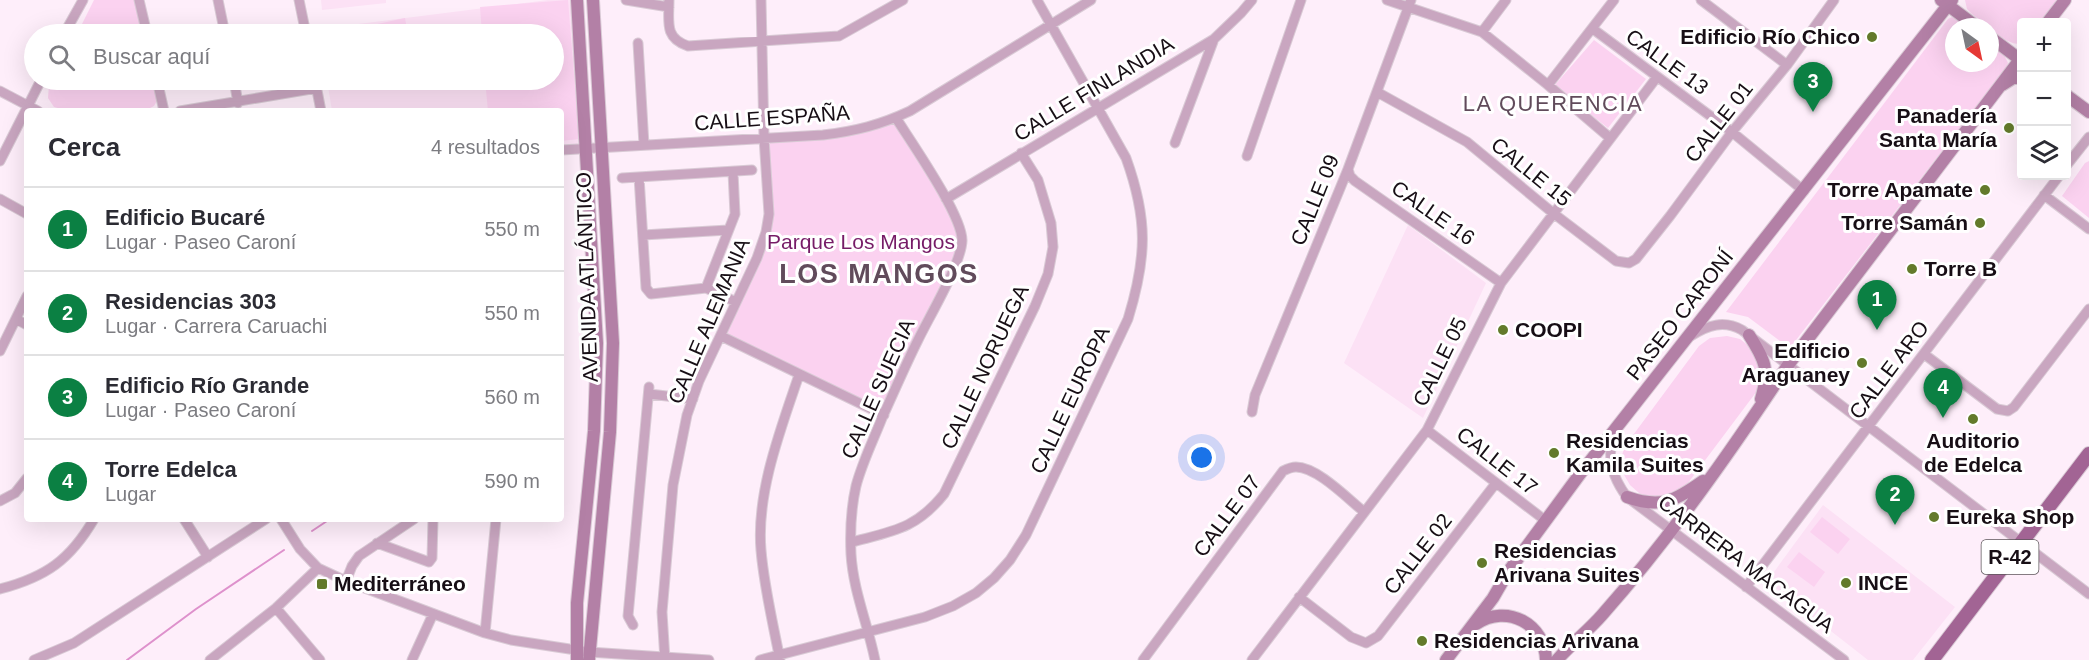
<!DOCTYPE html>
<html lang="es">
<head>
<meta charset="utf-8">
<style>
  :root { --surface:#fff; --page:#f2f2f3; --text:#2b2b33; --muted:#7c7c81; --line:#e1e1e2; --accent:#0b8043 }
  body { margin:0; font-family:Arial,sans-serif; background:var(--page); color:var(--text) }
  .controls { position:absolute; right:18px; top:18px; display:grid; overflow:hidden; border-radius:6px; box-shadow:0 6px 24px #0002 }
  .controls button { width:54px; height:54px; display:grid; place-items:center; padding:0; border:0; border-bottom:2px solid var(--line); background:var(--surface); color:var(--text); font:30px sans-serif }
  .compass { position:absolute; left:1945px; top:18px; width:54px; height:54px; border-radius:50%; background:var(--surface); box-shadow:0 6px 24px #0002; rotate:147deg }
  .you { position:absolute; left:1202px; top:458px; width:21px; height:21px; margin:-15px; border:4px solid #fff; border-radius:50%; background:#1a73e8; box-shadow:0 0 0 9px #1a73e833 }
  .badge { display:grid; place-items:center; width:39px; height:39px; border-radius:50%; background:var(--accent); color:#fff; font-size:20px; font-weight:700 }
  .pin { position:absolute; translate:-50% -50px; filter:drop-shadow(0 2px 3px #0008) }
  .pin::after { content:''; position:absolute; top:32px; width:21px; height:18px; background:inherit; clip-path:polygon(0 0,100% 0,50% 100%) }
  .list { margin:0; padding:0; list-style:none }
  h2 { display:flex; justify-content:space-between; align-items:center; height:78px; margin:0; padding:0 24px; font-size:26px }
  h2 small { font-size:20px; font-weight:400; color:var(--muted) }
  .list li { display:grid; grid-template-columns:39px 1fr auto; gap:18px; align-items:center; box-sizing:border-box; height:84px; padding:0 24px; border-top:2px solid var(--line) }
  .list b { display:block; font-size:22px; white-space:nowrap }
  .list p { margin:0; font-size:20px; white-space:nowrap; color:var(--muted) }
  .list em { font-size:20px; font-style:normal; color:var(--muted) }
  .icon { flex:none; width:33px; height:33px; fill:none; stroke:currentColor; stroke-width:2; stroke-linecap:round; stroke-linejoin:round }
  .map { position:relative; flex:none; width:2089px; height:660px; overflow:hidden }
  .search { position:absolute; background:var(--surface); box-shadow:0 6px 24px #0002; left:24px; top:24px; width:540px; height:66px; display:flex; align-items:center; gap:15px; box-sizing:border-box; padding:0 21px; border-radius:33px; color:var(--muted); font-size:22px }
  .panel { position:absolute; background:var(--surface); box-shadow:0 6px 24px #0002; left:24px; top:108px; width:540px; height:414px; border-radius:6px }
  .map>svg:first-child { display:block }
  .built { fill:#fce1f5 }
  .green { fill:#fbd2f0 }
  .lines { fill:none; stroke-linecap:round; stroke-linejoin:round }
  .stream { stroke:#de91cc; stroke-width:2 }
  .street-casing { stroke:#d9cad5; stroke-width:11 }
  .secondary-casing { stroke:#d9cad5; stroke-width:14 }
  .primary-casing { stroke:#d9cad5; stroke-width:16 }
  .street { stroke:#c9a6c0; stroke-width:9 }
  .secondary { stroke:#b380a6; stroke-width:12 }
  .primary { stroke:#a26494; stroke-width:14 }
  .poi-dot { fill:#637a2b; stroke:#fff; stroke-width:2 }
  .labels { text-anchor:middle; stroke-width:6; stroke-linejoin:round; paint-order:stroke }
  .shield { fill:#fff; stroke:#5d565b; stroke-width:1.5 }
  .shield-label { font-size:20px; font-weight:bold; fill:#170e15 }
  .poi-label { font-size:21px; font-weight:bold; fill:#170e15; stroke:#fff; text-anchor:start }
  .street-label { font-size:21px; fill:#170e15; stroke:#fff }
  .park-label { font-size:21px; fill:#761c67; stroke:#fff }
  .neighbourhood-label { font-size:22px; letter-spacing:1.5px; fill:#614b5b; stroke:#fff }
  .district-label { font-size:27px; font-weight:bold; letter-spacing:1.5px; fill:#614b5b; stroke:#fff }
</style>
</head>
<body>
<div class="map">
<svg width="2089" height="660" viewBox="0 0 2089 660">
  <rect width="100%" height="100%" fill="#feeefa"/>
  <path class="built" d="M321,0H386V3L322,10Z
    M548,0H572L581,137L576,146L561,147V111H332L327,80H554V34H320L319,29Z
    M1408,225L1486,283L1423,418L1344,363Z
    M1823,505L1955,607L1913,660H1868L1768,582V580Z"/>
  <path class="green" d="M94,0H135L143,34H77Z
    M568,0L579,139L561,141V111H488L485,80H554V34H482L480,7Z
    M1965,0H2057L2040,22H2022L2021,44C2004,45 1985,24 1972,14L1967,9Z
    M1952,17L1969,27H1954V63H1990V44L2004,55L2008,63L2006,68L1793,344L1790,346L1784,344L1748,317L1726,312L1948,19Z
    M405,18L408,34H351L350,30Z
    M1594,40L1646,79L1608,128L1554,86Z
    M52,80H153L158,99L154,106L144,111H69L54,107L48,98L49,85Z
    M896,118L959,226L960,253L884,415L721,336L766,232L764,138L823,135Z
    M2089,161V218L2062,196L2085,163Z
    M1727,336L1740,339L1750,347L1762,369L1757,391L1685,487L1665,497H1647L1639,493L1630,485L1623,473L1621,458L1625,446L1699,346L1710,338Z
    M1822,517L1850,539L1838,554L1810,532Z
    M1799,552L1825,572L1814,587L1787,567Z"/>
  <g class="lines">
    <path class="stream" d="M312,531L330,519
      M127,660L196,609L284,550"/>
    <g class="street-casing">
      <path id="street" d="M139,0L147,34
        M218,0L225,34
        M299,0L306,34
        M626,0L669,7
        M669,0C669,22 664,38 688,46L839,36L903,0
        M1387,0L1482,32L1548,85L1610,138
        M1701,0L1787,65
        M1593,29L1732,132L1804,191
        M1482,32L1506,0
        M64,34L83,0
        M638,43L644,145
        M157,80L164,111
        M234,80L238,103
        M315,80L321,111
        M1548,85L1614,0
        M0,91L38,111
        M1377,92L1467,142L1553,213L1616,261L1629,263L1636,259L1670,216L1732,132L1787,65L1834,0
        M180,111L317,88
        M1175,143L1214,39
        M561,150L823,135C856,131 880,125 910,111L1091,0
        M1247,156L1301,0
        M0,161L41,80
        M2066,166L2089,137
        M1348,169L1350,176L1355,181L1501,283
        M639,177L646,288L651,294L706,288L736,302
        M622,178L752,170
        M2044,195L2089,229
        M0,199L27,214
        M946,199L1214,39L1241,13L1252,0
        M643,235L728,230
        M706,288L735,214L733,172
        M16,319L27,325
        M721,336L884,415
        M1691,336C1708,325 1724,320 1742,330L2089,594
        M0,351L27,296
        M1924,354L1997,409L2008,411L2014,407L2089,309
        M649,394L693,399
        M1252,412L1255,395L1348,169L1411,0
        M1427,430L1546,521
        M1614,434C1606,457 1612,477 1627,497L1844,660
        M0,501L15,493L27,478
        M184,519L208,557
        M281,519L300,549L318,568L346,581L485,633L511,640L589,652L709,660
        M852,542C893,531 916,529 944,494L1035,306L1048,274L1053,247L1051,223L1038,180L1021,153
        M377,543L429,562L432,558L433,519
        M346,581L352,566L359,556L414,519
        M1746,587L2059,176
        M0,589C46,577 70,560 94,519
        M1299,597L1351,637L1366,643L1378,636L1496,483
        M276,608L320,660
        M633,625L628,616L649,387
        M485,633L496,519
        M34,660L74,643L266,519
        M210,660L276,608L318,568
        M412,660L433,614
        M665,660L662,612L673,485L687,415L699,381L757,258L766,232L769,214L764,138L761,0
        M760,660L925,617L953,606L976,593L994,578L1010,560L1026,535L1128,319C1147,257 1148,219 1126,158L1037,0
        M780,660C773,623 764,587 761,550C756,493 781,428 799,375
        M875,660C868,625 853,590 851,554C850,532 851,508 856,486C862,463 873,441 882,418C894,392 905,366 918,340C929,317 961,264 962,241C963,216 911,142 896,118
        M1143,660L1283,471C1287,469 1291,467 1296,467C1317,467 1347,498 1363,511
        M1252,660L1427,430L1501,283L1657,77"/>
    </g>
    <g class="secondary-casing">
      <path id="secondary" d="M1941,0L1977,27
        M2048,22L2065,0
        M1990,37L2022,61
        M2002,85L2013,78H2022
        M2066,95L2089,112
        M1749,335C1765,360 1770,370 1761,399
        M1627,497C1661,509 1675,501 1703,481
        M1476,624C1507,603 1545,624 1546,660
        M577,660V603L594,431L597,343L577,0
        M589,660L610,432L613,343L593,0
        M1446,660L1493,598L1508,572L1580,474L1952,0
        M1557,660C1571,644 1588,631 1602,615C1671,537 1731,451 1788,365L2022,57"/>
    </g>
    <g class="primary-casing">
      <path id="primary" d="M1932,660L2089,454"/>
    </g>
    <use href="#street" class="street"/>
    <use href="#secondary" class="secondary"/>
    <use href="#primary" class="primary"/>
  </g>
  <g class="poi-dot">
    <circle cx="1872" cy="37" r="6"/>
    <circle cx="2009" cy="128" r="6"/>
    <circle cx="1985" cy="190" r="6"/>
    <circle cx="1980" cy="223" r="6"/>
    <circle cx="1912" cy="269" r="6"/>
    <circle cx="1503" cy="330" r="6"/>
    <circle cx="1862" cy="363" r="6"/>
    <circle cx="1973" cy="419" r="6"/>
    <circle cx="1554" cy="453" r="6"/>
    <circle cx="1934" cy="517" r="6"/>
    <circle cx="1482" cy="563" r="6"/>
    <circle cx="1846" cy="583" r="6"/>
    <rect x="316" y="578" width="12" height="12" rx="3"/>
    <circle cx="1422" cy="641" r="6"/>
  </g>
  <g class="labels">
    <rect class="shield" x="1981.5" y="540" width="57" height="34" rx="4.5"/>
    <g class="shield-label">
      <text x="2010" y="564">R-42</text>
    </g>
    <g class="poi-label">
      <text x="1860" y="44" text-anchor="end">Edificio Río Chico</text>
      <text x="1997" y="123" text-anchor="end">Panadería<tspan x="1997" dy="24">Santa María</tspan></text>
      <text x="1973" y="197" text-anchor="end">Torre Apamate</text>
      <text x="1968" y="230" text-anchor="end">Torre Samán</text>
      <text x="1924" y="276">Torre B</text>
      <text x="1515" y="337">COOPI</text>
      <text x="1850" y="358" text-anchor="end">Edificio<tspan x="1850" dy="24">Araguaney</tspan></text>
      <text x="1566" y="448">Residencias<tspan x="1566" dy="24">Kamila Suites</tspan></text>
      <text x="1973" y="448" text-anchor="middle">Auditorio<tspan x="1973" dy="24">de Edelca</tspan></text>
      <text x="1946" y="524">Eureka Shop</text>
      <text x="1494" y="558">Residencias<tspan x="1494" dy="24">Arivana Suites</tspan></text>
      <text x="1858" y="590">INCE</text>
      <text x="334" y="591">Mediterráneo</text>
      <text x="1434" y="648">Residencias Arivana</text>
    </g>
    <g class="street-label">
      <text transform="translate(1667 62) rotate(36)" y="7">CALLE 13</text>
      <text transform="translate(1094 89) rotate(-31)" y="7">CALLE FINLANDIA</text>
      <text transform="translate(772 118) rotate(-4)" y="7">CALLE ESPAÑA</text>
      <text transform="translate(1719 122) rotate(-52)" y="7">CALLE 01</text>
      <text transform="translate(1531 172) rotate(39)" y="7">CALLE 15</text>
      <text transform="translate(1315 200) rotate(-68)" y="7">CALLE 09</text>
      <text transform="translate(1433 213) rotate(35)" y="7">CALLE 16</text>
      <text transform="translate(587 277) rotate(-92)" y="7">AVENIDA ATLÁNTICO</text>
      <text transform="translate(1680 315) rotate(-52)" y="7">PASEO CARONÍ</text>
      <text transform="translate(709 321) rotate(-67)" y="7">CALLE ALEMANIA</text>
      <text transform="translate(1440 362) rotate(-64)" y="7">CALLE 05</text>
      <text transform="translate(985 367) rotate(-65)" y="7">CALLE NORUEGA</text>
      <text transform="translate(1889 370) rotate(-53)" y="7">CALLE ARO</text>
      <text transform="translate(878 389) rotate(-66)" y="7">CALLE SUECIA</text>
      <text transform="translate(1070 400) rotate(-65)" y="7">CALLE EUROPA</text>
      <text transform="translate(1497 461) rotate(38)" y="7">CALLE 17</text>
      <text transform="translate(1227 516) rotate(-53)" y="7">CALLE 07</text>
      <text transform="translate(1418 554) rotate(-52)" y="7">CALLE 02</text>
      <text transform="translate(1746 564) rotate(37)" y="7">CARRERA MACAGUA</text>
    </g>
    <g class="park-label">
      <text x="861" y="249">Parque Los Mangos</text>
    </g>
    <g class="neighbourhood-label">
      <text x="1553" y="111">LA QUERENCIA</text>
    </g>
    <g class="district-label">
      <text x="879" y="283">LOS MANGOS</text>
    </g>
  </g>
</svg>
<div class="controls">
<button>+</button>
<button>−</button>
<button><svg class="icon" aria-label="layers" viewBox="0 0 24 24"><path d="M12 4l9 5-9 5-9-5zM3 14l9 5 9-5"/></svg></button>
</div>
<svg class="compass" viewBox="-18 -18 36 36"><path d="M0-13l5 13h-10z" fill="#e53935"/><path d="M0 13l5-13h-10z" fill="#7c7c81"/></svg>
<div class="you"></div>
<div class="pin badge" style="left:1877px;top:330px">1</div>
<div class="pin badge" style="left:1895px;top:525px">2</div>
<div class="pin badge" style="left:1813px;top:112px">3</div>
<div class="pin badge" style="left:1943px;top:418px">4</div>
<div class="search"><svg class="icon" aria-label="search" viewBox="0 0 24 24"><circle cx="10" cy="10" r="6"/><path d="M15 15l6 6"/></svg>Buscar aquí</div>
<section class="panel">
<h2>Cerca<small>4 resultados</small></h2>
<ul class="list">
<li><span class="badge">1</span><div><b>Edificio Bucaré</b><p>Lugar · Paseo Caroní</p></div><em>550 m</em></li>
<li><span class="badge">2</span><div><b>Residencias 303</b><p>Lugar · Carrera Caruachi</p></div><em>550 m</em></li>
<li><span class="badge">3</span><div><b>Edificio Río Grande</b><p>Lugar · Paseo Caroní</p></div><em>560 m</em></li>
<li><span class="badge">4</span><div><b>Torre Edelca</b><p>Lugar</p></div><em>590 m</em></li>
</ul>
</section>
</div>
</body>
</html>
